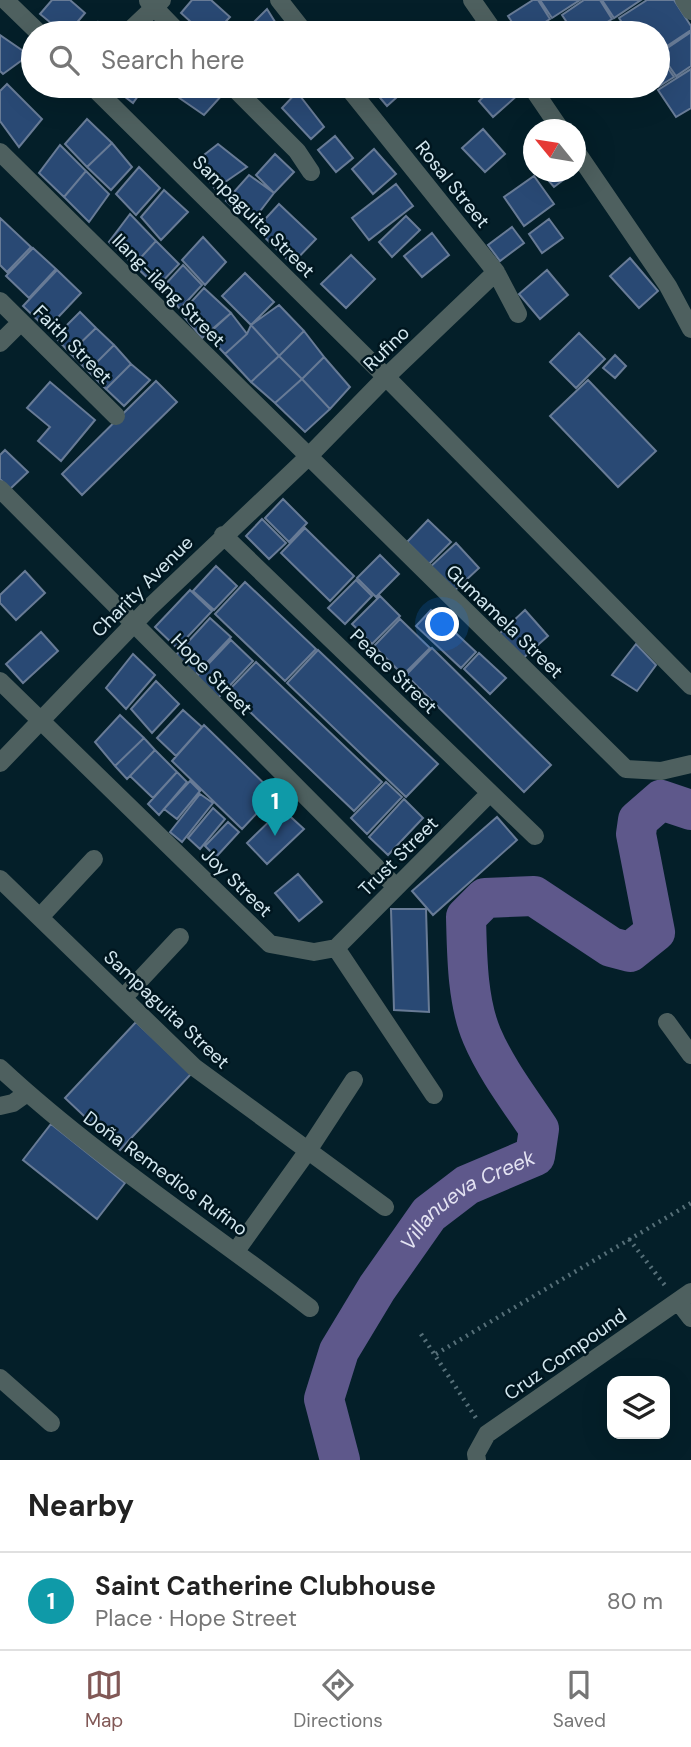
<!DOCTYPE html>
<html lang="en">
<head>
<meta charset="utf-8">
<style>
  :root { --surface:#fff; --page:#f6f6f6; --text:#222; --muted:#767676; --line:#e0e0e0; --accent:#815856 }
  body { margin:0; font-family:"DM Sans",sans-serif; background:var(--page); color:var(--text) }
  .controls { position:absolute; right:21px; bottom:21px; display:grid; overflow:hidden; border-radius:14px; box-shadow:0 7px 28px #0002 }
  .controls button { width:63px; height:63px; display:grid; place-items:center; padding:0; border:0; border-bottom:2px solid var(--line); background:var(--surface); color:var(--text); font:35px sans-serif }
  .compass { position:absolute; left:523px; top:119px; width:63px; height:63px; border-radius:50%; background:var(--surface); box-shadow:0 7px 28px #0002; rotate:300deg }
  .you { position:absolute; left:443px; top:625px; width:24px; height:24px; margin:-18px; border:5px solid #fff; border-radius:50%; background:#1a73e8; box-shadow:0 0 0 10px #1a73e833 }
  .badge { display:grid; place-items:center; width:46px; height:46px; border-radius:50%; background:var(--accent); color:#fff; font-size:23px; font-weight:700 }
  .pin { position:absolute; translate:-50% -58px; filter:drop-shadow(0 2px 4px #0008) }
  .pin::after { content:''; position:absolute; top:37px; width:24px; height:21px; background:inherit; clip-path:polygon(0 0,100% 0,50% 100%) }
  .list { margin:0; padding:0; list-style:none }
  h2 { display:flex; justify-content:space-between; align-items:center; height:91px; margin:0; padding:0 28px; font-size:30px }
  h2 small { font-size:23px; font-weight:400; color:var(--muted) }
  .list li { display:grid; grid-template-columns:46px 1fr auto; gap:21px; align-items:center; box-sizing:border-box; height:98px; padding:0 28px; border-top:2px solid var(--line) }
  .list b { display:block; font-size:26px; white-space:nowrap }
  .list p { margin:0; font-size:23px; white-space:nowrap; color:var(--muted) }
  .list em { font-size:23px; font-style:normal; color:var(--muted) }
  .icon { flex:none; width:38px; height:38px; fill:none; stroke:currentColor; stroke-width:2; stroke-linecap:round; stroke-linejoin:round }
  .map { position:relative; flex:none; width:691px; height:1460px; overflow:hidden }
  .search { position:absolute; background:var(--surface); box-shadow:0 7px 28px #0002; left:21px; right:21px; top:21px; height:77px; display:flex; align-items:center; gap:18px; box-sizing:border-box; padding:0 24px; border-radius:38px; color:var(--muted); font-size:26px }
  .sheet { height:189px; background:var(--surface) }
  nav { display:flex; justify-content:space-around; align-items:center; box-sizing:border-box; height:98px; border-top:2px solid var(--line); background:var(--surface); font-size:19px; color:var(--muted) }
  nav a { display:grid; justify-items:center; gap:4px }
  nav .on { color:var(--accent) }
  .map>svg:first-child { display:block }
  .lines { fill:none; stroke-linecap:round; stroke-linejoin:round }
  .river { stroke:#5e588b; stroke-width:40 }
  .building { fill:#294974; stroke:#687b96; stroke-width:2 }
  .path { stroke:#566f78; stroke-width:4.5; stroke-dasharray:2 5; stroke-linecap:butt }
  .minor { stroke:#4e605f; stroke-width:18 }
  .labels { text-anchor:middle; stroke-width:5; stroke-linejoin:round; paint-order:stroke }
  .street-label { font-size:19px; fill:#d3e7ef; stroke:#00161f }
  .water-label { font-size:21px; font-style:italic; fill:#e3e2f2; stroke:#00161f }
</style>
</head>
<body>
<div class="map">
<svg width="691" height="1460" viewBox="0 0 691 1460">
  <rect width="100%" height="100%" fill="#041f29"/>
  <g class="lines">
    <path class="river" id="s1" d="M340,1460L324,1399L339,1351L377,1288L429,1214L467,1185L535,1156L539,1129C519,1099 496,1069 482,1036C467,1001 467,954 466,917L485,898L534,896L611,947L630,952L655,932L636,834L638,820L661,800L691,810"/>
  </g>
  <path class="building" d="M52,0H70L85,13L68,33H63L40,14Z
    M192,0H211L230,17L215,33H203L181,13Z
    M533,0H538L550,19L528,33H519L508,16Z
    M540,0H580L552,18Z
    M584,0H600L612,19L590,33H574L562,15Z
    M602,0H641L614,18Z
    M647,0H674L691,26V30L658,52V33H629L619,18Z
    M267,9L282,33H254L249,27Z
    M98,22L111,33H88Z
    M691,32V66L676,76L660,53Z
    M0,35L29,55L3,74L0,71Z
    M658,54L674,77L658,87L657,86Z
    M691,69V108L676,117L658,90Z
    M7,84L42,119L19,147L0,121V91Z
    M113,86H145L133,103L112,87Z
    M187,86H215L223,94L204,115L175,95Z
    M370,86H406L407,88L387,106Z
    M495,86H512L519,94L493,117L479,101Z
    M297,92L324,127L311,139L282,108Z
    M87,119L112,143L87,167L65,144Z
    M483,129L505,154L485,172L462,148Z
    M335,136L353,158L336,172L318,150Z
    M112,143L132,167L111,190L87,167Z
    M218,144L247,167L215,189L195,162Z
    M60,145L86,171L64,197L39,173Z
    M374,149L396,174L373,194L352,169Z
    M275,154L294,172L274,193L256,175Z
    M139,167L160,188L136,215L116,194Z
    M86,171L109,194L89,222L64,197Z
    M541,172H574L554,187Z
    M249,175L274,193L251,223L226,201Z
    M534,176L554,204L524,226L504,197Z
    M396,184L413,206L369,240L352,218Z
    M164,190L188,212L161,240L141,217Z
    M279,204L316,239L292,264L256,229Z
    M130,214L156,241L134,265L109,242Z
    M406,216L420,230L392,257L379,242Z
    M0,218L31,247L7,272L0,265Z
    M549,219L563,238L542,253L529,234Z
    M512,227L524,243L500,261L488,245Z
    M432,233L449,255L422,277L404,256Z
    M203,237L226,262L205,285L182,260Z
    M156,241L179,264L157,287L134,265Z
    M33,248L56,269L29,298L6,276Z
    M351,255L375,279L346,308L321,284Z
    M630,258L658,291L639,308L610,276Z
    M183,265L202,285L180,309L162,288Z
    M57,270L81,293L47,329L23,306Z
    M547,270L568,295L540,319L519,294Z
    M245,273L274,302L251,325L222,296Z
    M204,288L231,313L202,338L181,313Z
    M279,305L304,331L279,356L251,325Z
    M80,312L96,328L70,353L55,337Z
    M231,313L247,334L225,354L207,335Z
    M251,325L279,356L251,382L225,354L247,334Z
    M96,328L114,345L88,371L70,353Z
    M304,331L324,357L302,379L279,356Z
    M579,333L605,359L576,388L550,362Z
    M114,345L131,364L106,389L88,371Z
    M615,355L626,366L615,378L603,368Z
    M279,356L302,379L275,403L251,382Z
    M324,357L350,387L330,409L302,379Z
    M131,364L150,380L124,406L106,389Z
    M302,379L330,409L305,432L275,403Z
    M588,380L656,451L618,487L550,416Z
    M156,381L177,402L82,495L62,474Z
    M50,382L95,420L61,461L38,441L50,427L27,408Z
    M5,450L28,472L10,489L0,479V455Z
    M283,499L307,523L289,542L265,518Z
    M262,519L286,543L269,559L246,536Z
    M428,520L451,542L429,564L407,542Z
    M305,528L354,576L330,601L281,553Z
    M456,543L479,568L452,593L429,568Z
    M380,555L399,574L376,597L357,578Z
    M216,566L237,586L214,610L193,591Z
    M25,571L45,593L16,620L0,603V595Z
    M356,580L372,596L345,624L328,608Z
    M245,582L316,649L285,681L215,614Z
    M190,590L212,611L177,648L155,627Z
    M380,596L400,616L372,644L352,624Z
    M431,610L476,652L461,668L416,626Z
    M525,610L548,636L521,660L498,635Z
    M210,618L231,637L195,675L175,656Z
    M400,619L430,648L403,675L374,646Z
    M41,632L58,651L23,683L6,664Z
    M231,640L253,661L218,698L196,677Z
    M636,644L656,665L637,691L612,675Z
    M432,648L551,765L524,792L406,675Z
    M318,650L438,764L406,797L287,683Z
    M479,653L506,678L490,694L464,669Z
    M133,654L155,675L126,709L106,688Z
    M256,662L382,782L354,811L228,691Z
    M156,681L179,704L152,733L131,709Z
    M183,710L202,727L176,756L157,738Z
    M120,715L144,738L115,766L95,742Z
    M204,725L275,794L242,829L172,761Z
    M144,738L155,750L127,779L115,766Z
    M155,750L177,772L153,798L130,776Z
    M177,772L187,782L159,815L148,804Z
    M190,781L200,791L177,819L164,809Z
    M386,782L402,797L367,834L351,818Z
    M200,794L213,803L182,842L170,832Z
    M404,799L423,818L388,855L369,837Z
    M213,808L225,819L200,849L188,838Z
    M282,809L304,829L267,864L247,843Z
    M497,817L517,840L433,915L412,891Z
    M228,822L239,832L216,857L205,846Z
    M298,874L322,902L299,921L275,893Z
    M391,909H426L429,1012L394,1010Z
    M136,1022L191,1074L120,1150L65,1098Z
    M51,1124L125,1183L97,1219L23,1160Z"/>
  <g class="lines">
    <path class="path" d="M629,1239L667,1288
      M421,1334L476,1418
      M436,1354L691,1203"/>
    <path class="minor" d="M5,0L39,33
      M279,0L305,33
      M472,0L495,33
      M684,0L691,11
      M148,1L179,33
      M127,33L162,0
      M92,86L386,377L691,686
      M232,86L297,151L311,172
      M347,86L496,272L518,314
      M531,86L561,130
      M576,151L668,286L691,329
      M0,152L626,769L661,771L691,764
      M0,301L116,416
      M0,343L21,322
      M0,489L396,887
      M223,535L535,836
      M0,681L270,944L314,952L336,948
      M0,763L148,609L308,457L386,377L496,272
      M0,879L194,1067L385,1207
      M40,917L94,859
      M336,948L490,793
      M336,948L434,1095
      M123,998L180,937
      M667,1022L691,1055
      M0,1068C96,1157 206,1228 310,1308
      M0,1106L13,1103L27,1093
      M236,1251L307,1152L354,1080
      M678,1301L691,1318
      M0,1378L51,1423
      M477,1460L476,1454L487,1434L691,1292"/>
  </g>
  <g class="labels">
    <g class="street-label">
      <text transform="translate(453 184) rotate(51)" y="7">Rosal Street</text>
      <text transform="translate(254 216) rotate(45)" y="7">Sampaguita Street</text>
      <text transform="translate(169 290) rotate(45)" y="7">Ilang-ilang Street</text>
      <text transform="translate(73 344) rotate(45)" y="7">Faith Street</text>
      <text transform="translate(386 348) rotate(-44)" y="7">Rufino</text>
      <text transform="translate(142 586) rotate(-45)" y="7">Charity Avenue</text>
      <text transform="translate(505 621) rotate(44)" y="7">Gumamela Street</text>
      <text transform="translate(394 671) rotate(44)" y="7">Peace Street</text>
      <text transform="translate(212 674) rotate(45)" y="7">Hope Street</text>
      <text transform="translate(398 856) rotate(-45)" y="7">Trust Street</text>
      <text transform="translate(237 882) rotate(44)" y="7">Joy Street</text>
      <text transform="translate(167 1009) rotate(43)" y="7">Sampaguita Street</text>
      <text transform="translate(166 1173) rotate(36)" y="7">Doña Remedios Rufino</text>
      <text transform="translate(565 1354) rotate(-35)" y="7">Cruz Compound</text>
    </g>
    <g class="water-label">
      <text dy="7" stroke="none"><textPath href="#s1" startOffset="317">Villanueva Creek</textPath></text>
    </g>
  </g>
</svg>
<div class="controls">
<button><svg class="icon" aria-label="layers" viewBox="0 0 24 24"><path d="M12 4l9 5-9 5-9-5zM3 14l9 5 9-5"/></svg></button>
</div>
<svg class="compass" viewBox="-18 -18 36 36"><path d="M0-13l5 13h-10z" fill="#e53935"/><path d="M0 13l5-13h-10z" fill="#767676"/></svg>
<div class="you"></div>
<div class="pin badge" style="left:275px;top:836px;background:#0f9aa8">1</div>
<div class="search"><svg class="icon" aria-label="search" viewBox="0 0 24 24"><circle cx="10" cy="10" r="6"/><path d="M15 15l6 6"/></svg>Search here</div>
</div>
<section class="sheet">
<h2>Nearby<small></small></h2>
<ul class="list">
<li><span class="badge" style="background:#0f9aa8">1</span><div><b>Saint Catherine Clubhouse</b><p>Place · Hope Street</p></div><em>80 m</em></li>
</ul>
</section>
<nav>
<a class="on"><svg class="icon" aria-label="map" viewBox="0 0 24 24"><path d="M3 6l6-2 6 2 6-2v14l-6 2-6-2-6 2zM9 4v14M15 6v14"/></svg>Map</a>
<a><svg class="icon" aria-label="directions" viewBox="0 0 24 24"><path d="M12 3l9 9-9 9-9-9zM9 14v-3h6M13 9l2 2-2 2"/></svg>Directions</a>
<a><svg class="icon" aria-label="saved" viewBox="0 0 24 24"><path d="M7 4h10v16l-5-4-5 4z"/></svg>Saved</a>
</nav>
</body>
</html>
